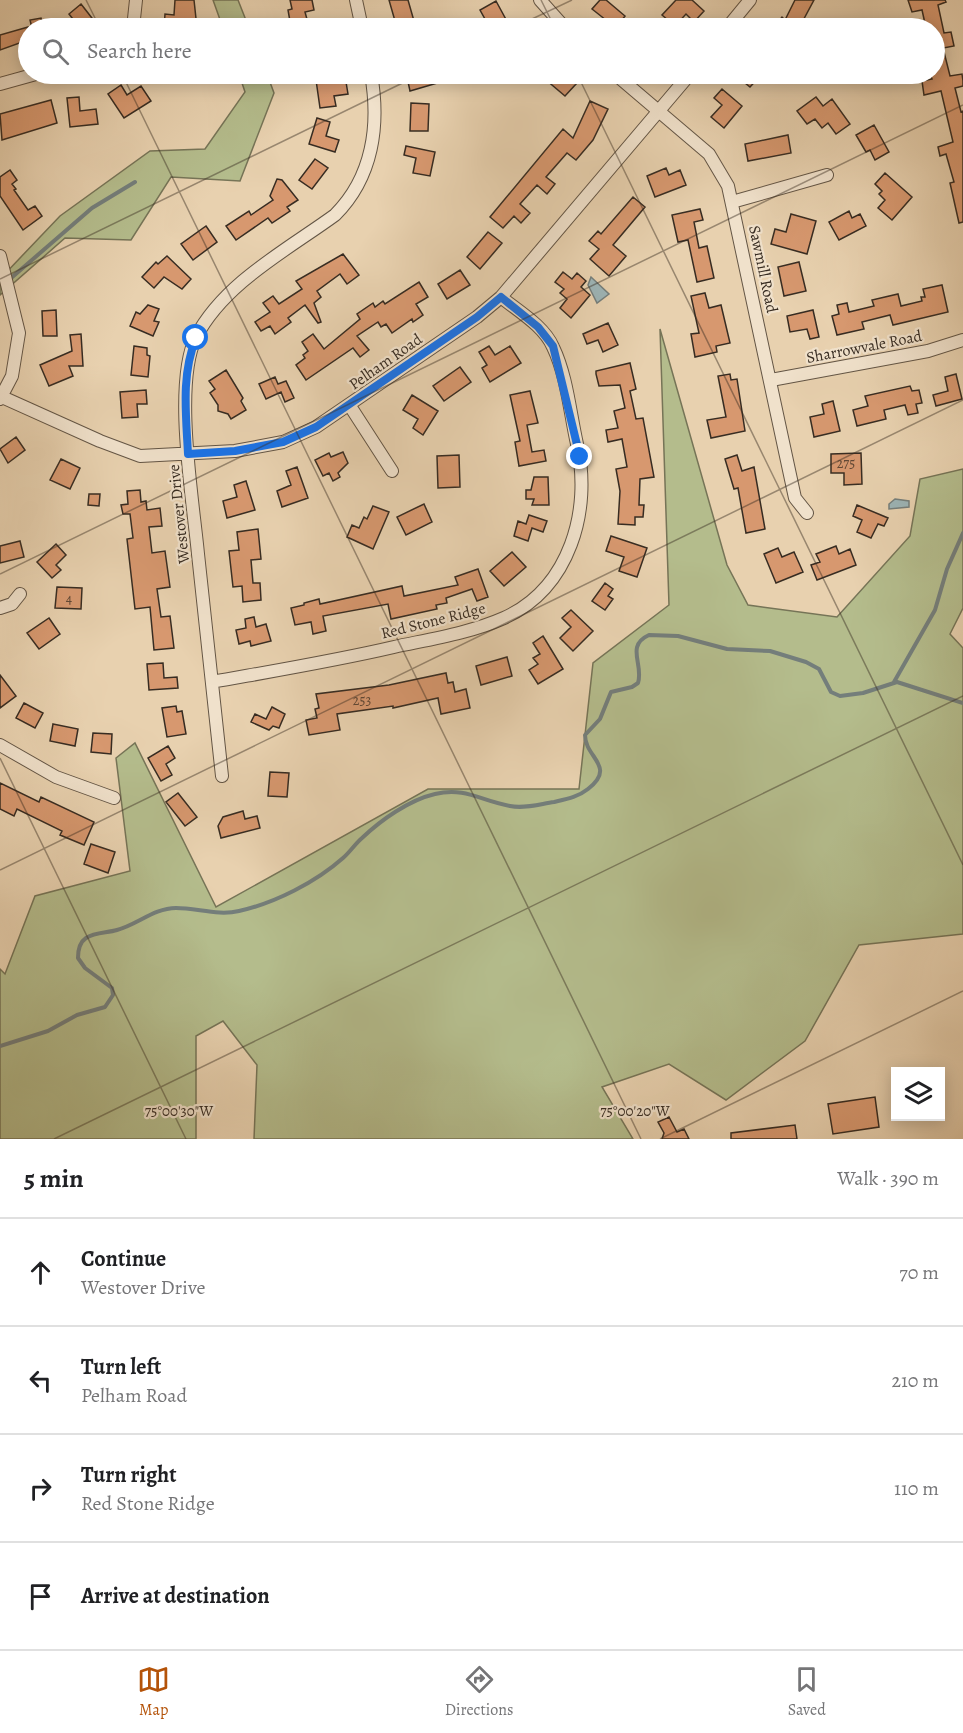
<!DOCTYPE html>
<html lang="en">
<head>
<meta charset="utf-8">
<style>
  :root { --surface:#fff; --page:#f6f6f6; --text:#202124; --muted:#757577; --line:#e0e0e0; --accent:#b45309 }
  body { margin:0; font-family:Alegreya,serif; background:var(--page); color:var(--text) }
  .controls { position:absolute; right:18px; bottom:18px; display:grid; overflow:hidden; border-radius:0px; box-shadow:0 3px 15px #0003 }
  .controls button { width:54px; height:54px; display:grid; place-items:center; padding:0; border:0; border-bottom:2px solid var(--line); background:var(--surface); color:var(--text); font:30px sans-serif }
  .stop { position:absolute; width:18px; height:18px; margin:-14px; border:4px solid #1a73e8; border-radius:50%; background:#fff }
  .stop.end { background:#1a73e8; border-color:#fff; box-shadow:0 2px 6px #0008 }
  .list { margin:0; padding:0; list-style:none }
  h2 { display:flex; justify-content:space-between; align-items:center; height:78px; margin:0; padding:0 24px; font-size:26px }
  h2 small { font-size:20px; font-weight:400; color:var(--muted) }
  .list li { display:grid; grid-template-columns:39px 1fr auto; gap:18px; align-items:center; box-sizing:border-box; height:108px; padding:0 24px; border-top:2px solid var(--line) }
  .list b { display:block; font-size:22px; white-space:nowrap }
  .list p { margin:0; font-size:20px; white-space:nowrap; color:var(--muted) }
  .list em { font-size:20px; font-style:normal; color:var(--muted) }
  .icon { flex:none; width:33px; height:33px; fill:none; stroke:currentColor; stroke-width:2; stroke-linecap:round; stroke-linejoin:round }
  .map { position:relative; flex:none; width:963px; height:1139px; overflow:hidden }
  .search { position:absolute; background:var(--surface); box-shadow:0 3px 15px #0003; left:18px; right:18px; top:18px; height:66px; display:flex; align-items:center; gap:15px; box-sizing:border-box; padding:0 21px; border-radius:33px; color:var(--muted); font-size:22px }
  .sheet { height:510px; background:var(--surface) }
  nav { display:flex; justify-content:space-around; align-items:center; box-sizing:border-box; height:84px; border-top:2px solid var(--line); background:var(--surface); font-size:16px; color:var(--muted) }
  nav a { display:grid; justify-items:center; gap:3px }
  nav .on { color:var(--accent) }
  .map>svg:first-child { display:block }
  .green { fill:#b4bc8c; stroke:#767457; stroke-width:1.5 }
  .water { fill:#9cb4b6; stroke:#747e7b; stroke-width:1.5 }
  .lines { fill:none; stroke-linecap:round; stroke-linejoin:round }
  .stream { stroke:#747e7b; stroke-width:4 }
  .building { fill:#d7986f; stroke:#372c22; stroke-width:1.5 }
  .minor-casing { stroke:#635545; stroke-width:14 }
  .minor { stroke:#f0e1cb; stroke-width:12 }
  .route { stroke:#1a73e8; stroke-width:8 }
  .ticks { fill:none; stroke:#372c22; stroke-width:1.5; stroke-opacity:0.45 }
  .labels { text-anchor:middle; stroke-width:4.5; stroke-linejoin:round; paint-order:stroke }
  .number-label { font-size:14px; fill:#5f4735 }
  .street-label { font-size:16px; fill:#372c22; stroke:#f0e1cb }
  .ticks-label { font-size:15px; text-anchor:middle; fill:#372c22; stroke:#f0e1cb; stroke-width:4.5; stroke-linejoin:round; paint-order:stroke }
</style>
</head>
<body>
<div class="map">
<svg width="963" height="1139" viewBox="0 0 963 1139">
  <rect width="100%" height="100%" fill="#e8d1af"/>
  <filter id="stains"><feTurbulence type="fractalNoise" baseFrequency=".00333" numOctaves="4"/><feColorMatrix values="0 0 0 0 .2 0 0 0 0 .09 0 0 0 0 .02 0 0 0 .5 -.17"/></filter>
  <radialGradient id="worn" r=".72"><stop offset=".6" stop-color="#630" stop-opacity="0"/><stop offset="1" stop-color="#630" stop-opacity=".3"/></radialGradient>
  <path class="green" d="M213,0H238L249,28H223Z
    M239,74H267L274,93L240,181L171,177L131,240L65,238L0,295V279L60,216L150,151L205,149L245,92Z
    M660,329L727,565L748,605L837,617L910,536L920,479L963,469V608L950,634L963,648V934L859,945L805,1041L726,1100L669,1064L602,1087L633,1139H254L257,1065L223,1021L196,1036V1139H0V969L5,974L35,896L130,871L116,758L135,743L216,907L428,789H579L593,663L669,605Z"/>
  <path class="water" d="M591,277L609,294L597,303L588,285Z
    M895,499L909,501V507L889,509V504Z"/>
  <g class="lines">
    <path class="stream" d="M10,279L92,208L135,182
      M894,682L935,610L947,569L963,533
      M0,1046L48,1031L77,1015L105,1007L113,995L112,988L85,968L78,958C78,950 80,942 86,938C95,932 107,933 117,930C137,925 154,908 176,908C197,908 218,916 239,911C275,903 316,882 343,858C350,852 355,844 362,838C381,820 409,800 435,794C466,787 481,801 510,806C525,809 540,804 554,802C567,799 578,797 588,789C617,766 585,758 585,735L600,719L611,692L632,687L638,683C644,664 625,646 649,635L678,636L727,649L770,651L806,662L819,669L831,692L840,696L863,693L897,682L963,703"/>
  </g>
  <path class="building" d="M175,0H194L197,28H164L165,14L174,15Z
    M290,0H312L314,10L305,12L308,23L291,27L288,10L292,9Z
    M389,0H408L416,28H397Z
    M600,0H606L625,16L616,28L592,9Z
    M676,0H692L704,11L694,22L686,14L675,26L662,15Z
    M795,0H814L799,28H773L782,17L785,20Z
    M908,0H945L946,2L938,5L944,33L951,32L954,46L943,48L950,76L962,74L963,81V86L955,88L961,112L963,111V222L959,223L950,183L954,182L946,154L940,156L938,147L953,142L941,91L924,95L922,81L932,79L930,74H934V28H926L922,10L912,12Z
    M496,1L509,25L504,28H490L480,10Z
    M81,4L95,22L88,28H80L69,14Z
    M41,18L43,28H32L30,20Z
    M28,27V40L0,50V35Z
    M417,74H458V77L410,91L407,77Z
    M539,74H564L576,84L565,96Z
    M734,74H762L750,87Z
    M345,76L348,94L334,96L336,106L320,108L316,80Z
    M121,85L127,95L141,86L151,101L124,118L108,94Z
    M722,89L742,106L724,128L711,117L722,105L714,98Z
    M79,97L80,111L96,109L98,124L70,127L67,98Z
    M816,97L823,106L832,99L850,124L836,134L828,123L822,128L815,119L807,124L797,111Z
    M51,100L57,123L2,140L0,114Z
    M590,101L608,109L593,140L576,160L567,153L546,177L555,184L547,194L537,185L520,204L530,213L521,223L514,216L503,228L490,217L563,129L573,138Z
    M411,103L429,104L428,131H410Z
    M317,118L330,122L326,136L339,140L335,152L309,144Z
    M874,125L889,152L875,160L870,150L866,152L856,135Z
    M788,135L791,153L748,161L745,144Z
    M406,146L435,152L430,176L413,173L416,158L404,155Z
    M315,159L328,168L312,189L299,180Z
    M666,168L669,175L680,170L686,185L655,197L647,176Z
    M10,170L17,180L12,184L16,189L14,190L28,210L35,206L42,216L23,230L0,196V177Z
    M885,173L912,197L892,220L878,208L885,200L879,194L882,191L875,184Z
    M277,179L282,180L298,200L287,207L290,211L272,223L268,218L236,240L226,226L249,211L251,215L273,200L270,196Z
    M633,197L645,207L613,245L626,256L609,276L590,259L599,249L589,241L598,231L601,234Z
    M700,209L703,220L694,222L699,248L707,246L714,278L697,282L688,240L678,242L672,215Z
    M849,211L852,218L860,214L866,226L839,240L829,222Z
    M791,214L816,221L807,254L771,244L775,229L786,232Z
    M206,226L217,242L193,260L181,244Z
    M488,232L502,243L480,269L467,257Z
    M343,254L359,275L347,284L340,274L317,291L321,297L314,303L321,322L318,323L305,305L288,318L291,322L275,334L270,326L261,331L255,322L270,312L263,303L273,296L279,304L302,289L296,281Z
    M167,256L191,279L182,289L164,277L154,288L142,277L156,262L158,264Z
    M799,262L806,291L784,296L778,267Z
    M460,270L470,285L447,299L438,284Z
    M563,272L572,279L577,273L586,281L581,287L590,295L571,318L560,308L567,299L560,293L564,289L555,282Z
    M419,282L428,297L416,304L423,315L413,322L412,319L392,333L386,324L381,327L378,322L357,336L369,350L360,357L353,348L306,380L296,365L305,358L303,355L308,351L302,342L313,334L324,349L360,319L357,314L373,303L375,307L383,301L385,304Z
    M942,285L948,312L893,325L890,315L862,322L864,329L837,335L832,316L839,314L837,305L847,303L849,312L874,306L872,300L898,294L901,306L922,301L921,297H925L923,289Z
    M705,293L709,308L721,305L730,343L716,346L717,352L695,357L691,334L699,333L691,296Z
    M148,305L159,309L154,321L159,322L153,336L130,326L136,312L140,314Z
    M56,310L57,336H43L42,311Z
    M813,310L819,337L810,339L807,329L790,332L787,316Z
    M608,323L618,345L603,352L598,340L587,344L583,334Z
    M81,334L83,366H69L73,376L49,386L40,365L72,351L70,335Z
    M134,346L147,348V355L150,356L148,377L131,375Z
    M489,346L495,355L510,346L521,363L490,382L482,368L487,365L479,352Z
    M630,363L636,389L630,391L636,419L643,418L654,477L640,479L639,505H644L643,517H635V525L618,524L620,491L616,469L627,467L622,439L608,442L606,430L618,428L614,411L625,408L620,385L599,386L596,374V371Z
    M460,367L471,382L444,401L433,386Z
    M226,370L243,398L241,401L246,410L231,419L228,414L218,411V405L210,393L215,389L209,381Z
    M730,374L731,380L737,379L745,431L711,438L707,420L726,417L718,376Z
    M956,374L962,399L936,406L933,395L948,391L945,377Z
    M275,377L278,384L286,381L294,398L285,402L281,392L266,399L259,384Z
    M910,386L912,391L919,390L922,403L916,404L918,413L908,415L905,405L884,410L886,419L857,426L853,410L868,406L865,396Z
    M146,390L147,404H137L138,417L122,418L120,392Z
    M530,391L538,423L527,425L532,452L544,450L546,461L519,466L515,442L520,441L510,395Z
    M412,395L438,411L423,435L413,428L418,419L403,410Z
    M833,401L840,431L814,437L810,417L824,414L822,404Z
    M16,437L25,450L8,463L0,449Z
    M343,452L348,463L338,473L340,477L333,481L329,473L323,476L315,460L329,453L331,457Z
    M861,453L862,484L844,485V473H831V454Z
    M459,455L460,487L438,488L437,456Z
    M737,455L742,471L754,467L765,529L746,533L738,488L734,489L725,459Z
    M61,459L80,468L70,489L50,480Z
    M297,467L308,498L282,507L277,491L291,485L286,471Z
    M534,477H548L549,505H532L534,499H526V490H531Z
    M246,481L255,510L227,518L223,501L237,497L234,485Z
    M140,490L141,502L146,501L147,510L160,508L162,526L149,527L152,553L165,551L170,587L157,589L161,617L170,616L174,648L154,650L150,607L135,609L127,539L133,538L130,514H123L121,505L128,504L127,491Z
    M89,494H100L99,506L88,505Z
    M424,504L432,522L406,535L397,517Z
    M857,505L888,518L884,526L878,524L871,538L857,532L862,520L853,516Z
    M373,506L389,512L373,549L347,537L352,525L359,528L364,517L367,519Z
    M529,515L547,521L543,532L532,528L528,541L514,536L518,521L526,524Z
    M258,529L261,559L251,560L253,583H260L261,600L243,602L242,586L233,587L229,551L239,550L237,532Z
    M611,536L647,548L637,577L619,571L624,557L606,551Z
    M20,541L24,557L0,563V546Z
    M56,544L66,555L56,565L61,570L52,578L37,562Z
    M836,546L839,554L850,549L856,565L817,580L811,565L820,562L816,554Z
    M778,548L782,557L794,552L803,572L776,583L764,554Z
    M512,552L526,567L504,586L490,571Z
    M478,569L488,597L477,601L472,589L446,598L447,603L436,605L437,609L391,619L388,604L323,616L326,631L313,634L311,622L295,625L291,608L304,605V603L319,599L320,604L402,586L404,596L458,585L455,577Z
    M605,583L613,589L608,596L613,599L605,610L592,601Z
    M57,587L82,588L81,609L55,608Z
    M571,610L593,631L573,651L560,638L571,627L562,618Z
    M254,617L256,627L266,624L271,641L251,646L250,641L239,644L236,630L246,628L245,619Z
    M49,618L60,634L39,649L27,633Z
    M543,636L563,669L538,684L529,670L538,664L533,658L540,654L533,643Z
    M507,657L512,676L481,685L476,666Z
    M163,663L164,678L177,677L178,688L149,690L147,664Z
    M446,673L448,683L453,682L455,692L466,689L470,708L441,714L438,698L393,708V706L337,714L340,730L309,735L306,720L317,718L315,709L319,708L316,694L389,685Z
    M0,675L16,696L0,708Z
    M24,703L43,713L35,728L16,718Z
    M176,706L177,712L182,711L186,734L167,737L162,708Z
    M272,707L285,714L279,728L273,726L269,730L251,722L255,714L266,719Z
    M53,724L78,729L75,746L50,741Z
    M93,733L112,734L111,754L91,752Z
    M168,746L175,758L166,764L172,775L161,781L148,758Z
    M270,772L289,773L287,797L268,796Z
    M0,783L39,802L41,797L94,822L84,845L60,835L62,831L17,809L14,816L0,809Z
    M178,793L197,817L185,826L166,802Z
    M243,811L245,819L257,816L260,828L221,838L218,826L223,817Z
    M91,844L115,852L108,873L84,864Z
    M875,1097L879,1127L833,1134L828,1104Z
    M669,1117L677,1132L684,1129L689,1139H662L664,1133L658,1122Z
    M795,1125L797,1139H731V1133Z"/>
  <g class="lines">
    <g class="minor-casing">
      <path id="minor" d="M356,0L362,28
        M540,0L565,28
        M133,28L136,0
        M727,28L750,0
        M615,74L709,154L728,186L795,498L807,513
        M0,84L36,74
        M732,202L827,175
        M0,256L19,333L12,376L0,399
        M771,380L928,351L963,340
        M2,397L100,441L140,456L235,451L283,442L316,427L477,317L501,297L690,74
        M350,406L392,471
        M0,608L12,604L20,594
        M212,682C273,671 334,661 394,647C431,639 470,633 504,618C570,588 592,510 577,444C570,413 567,376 553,347C544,326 518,311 501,297
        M0,745L56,777L114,798
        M222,776C214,702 206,628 198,554C193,500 173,384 196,337C224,283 287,250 335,215C373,177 380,125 371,74"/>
    </g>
    <use href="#minor" class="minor"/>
  </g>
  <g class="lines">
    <path class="route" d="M196,338C181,375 186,414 188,454L235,451L283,442L316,427L477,317L501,297L538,327L553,346L580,457"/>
  </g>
  <path class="ticks" d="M86,0L100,28M541,0L555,28M513,28L572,0M122,74L641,1139M577,74L963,865M0,279L421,74M0,574L963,105M0,758L186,1139M0,870L963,400M54,1139L963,696M660,1139L963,991"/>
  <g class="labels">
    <g class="number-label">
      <text x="846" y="468">275</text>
      <text x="69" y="603">4</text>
      <text x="362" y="705">253</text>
    </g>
    <g class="street-label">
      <text transform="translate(764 269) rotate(78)" y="6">Sawmill Road</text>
      <text transform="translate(864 346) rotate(-11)" y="6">Sharrowvale Road</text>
      <text transform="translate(385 361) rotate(-35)" y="6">Pelham Road</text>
      <text transform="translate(178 514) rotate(-96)" y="6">Westover Drive</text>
      <text transform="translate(433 620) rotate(-14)" y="6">Red Stone Ridge</text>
    </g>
  </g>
  <g class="ticks-label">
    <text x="179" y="1116">75°00'30"W</text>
    <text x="635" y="1116">75°00'20"W</text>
  </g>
  <rect width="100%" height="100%" filter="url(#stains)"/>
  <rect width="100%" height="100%" fill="url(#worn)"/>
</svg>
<div class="controls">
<button><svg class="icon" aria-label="layers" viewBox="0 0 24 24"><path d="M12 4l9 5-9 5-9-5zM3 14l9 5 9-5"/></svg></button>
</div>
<div class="stop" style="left:196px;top:338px"></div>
<div class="stop end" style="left:580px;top:457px"></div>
<div class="search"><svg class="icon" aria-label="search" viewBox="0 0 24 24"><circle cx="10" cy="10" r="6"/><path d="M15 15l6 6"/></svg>Search here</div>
</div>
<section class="sheet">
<h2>5 min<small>Walk · 390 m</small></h2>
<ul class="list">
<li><svg class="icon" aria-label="ahead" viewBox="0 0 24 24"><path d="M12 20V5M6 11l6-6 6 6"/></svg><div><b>Continue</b><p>Westover Drive</p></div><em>70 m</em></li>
<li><svg class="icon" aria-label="left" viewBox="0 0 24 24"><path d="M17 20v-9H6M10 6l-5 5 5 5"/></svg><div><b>Turn left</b><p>Pelham Road</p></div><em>210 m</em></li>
<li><svg class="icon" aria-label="right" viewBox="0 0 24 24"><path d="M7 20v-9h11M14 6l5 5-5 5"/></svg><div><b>Turn right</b><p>Red Stone Ridge</p></div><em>110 m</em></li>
<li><svg class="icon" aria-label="arrive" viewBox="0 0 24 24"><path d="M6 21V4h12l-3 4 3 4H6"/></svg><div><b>Arrive at destination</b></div></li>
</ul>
</section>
<nav>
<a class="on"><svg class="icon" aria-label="map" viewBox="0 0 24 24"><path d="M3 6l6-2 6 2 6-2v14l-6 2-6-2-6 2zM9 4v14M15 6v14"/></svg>Map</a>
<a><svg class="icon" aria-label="directions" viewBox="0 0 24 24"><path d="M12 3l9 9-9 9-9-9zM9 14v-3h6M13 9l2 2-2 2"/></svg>Directions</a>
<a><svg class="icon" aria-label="saved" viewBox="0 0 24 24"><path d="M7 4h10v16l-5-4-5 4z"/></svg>Saved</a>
</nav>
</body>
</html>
